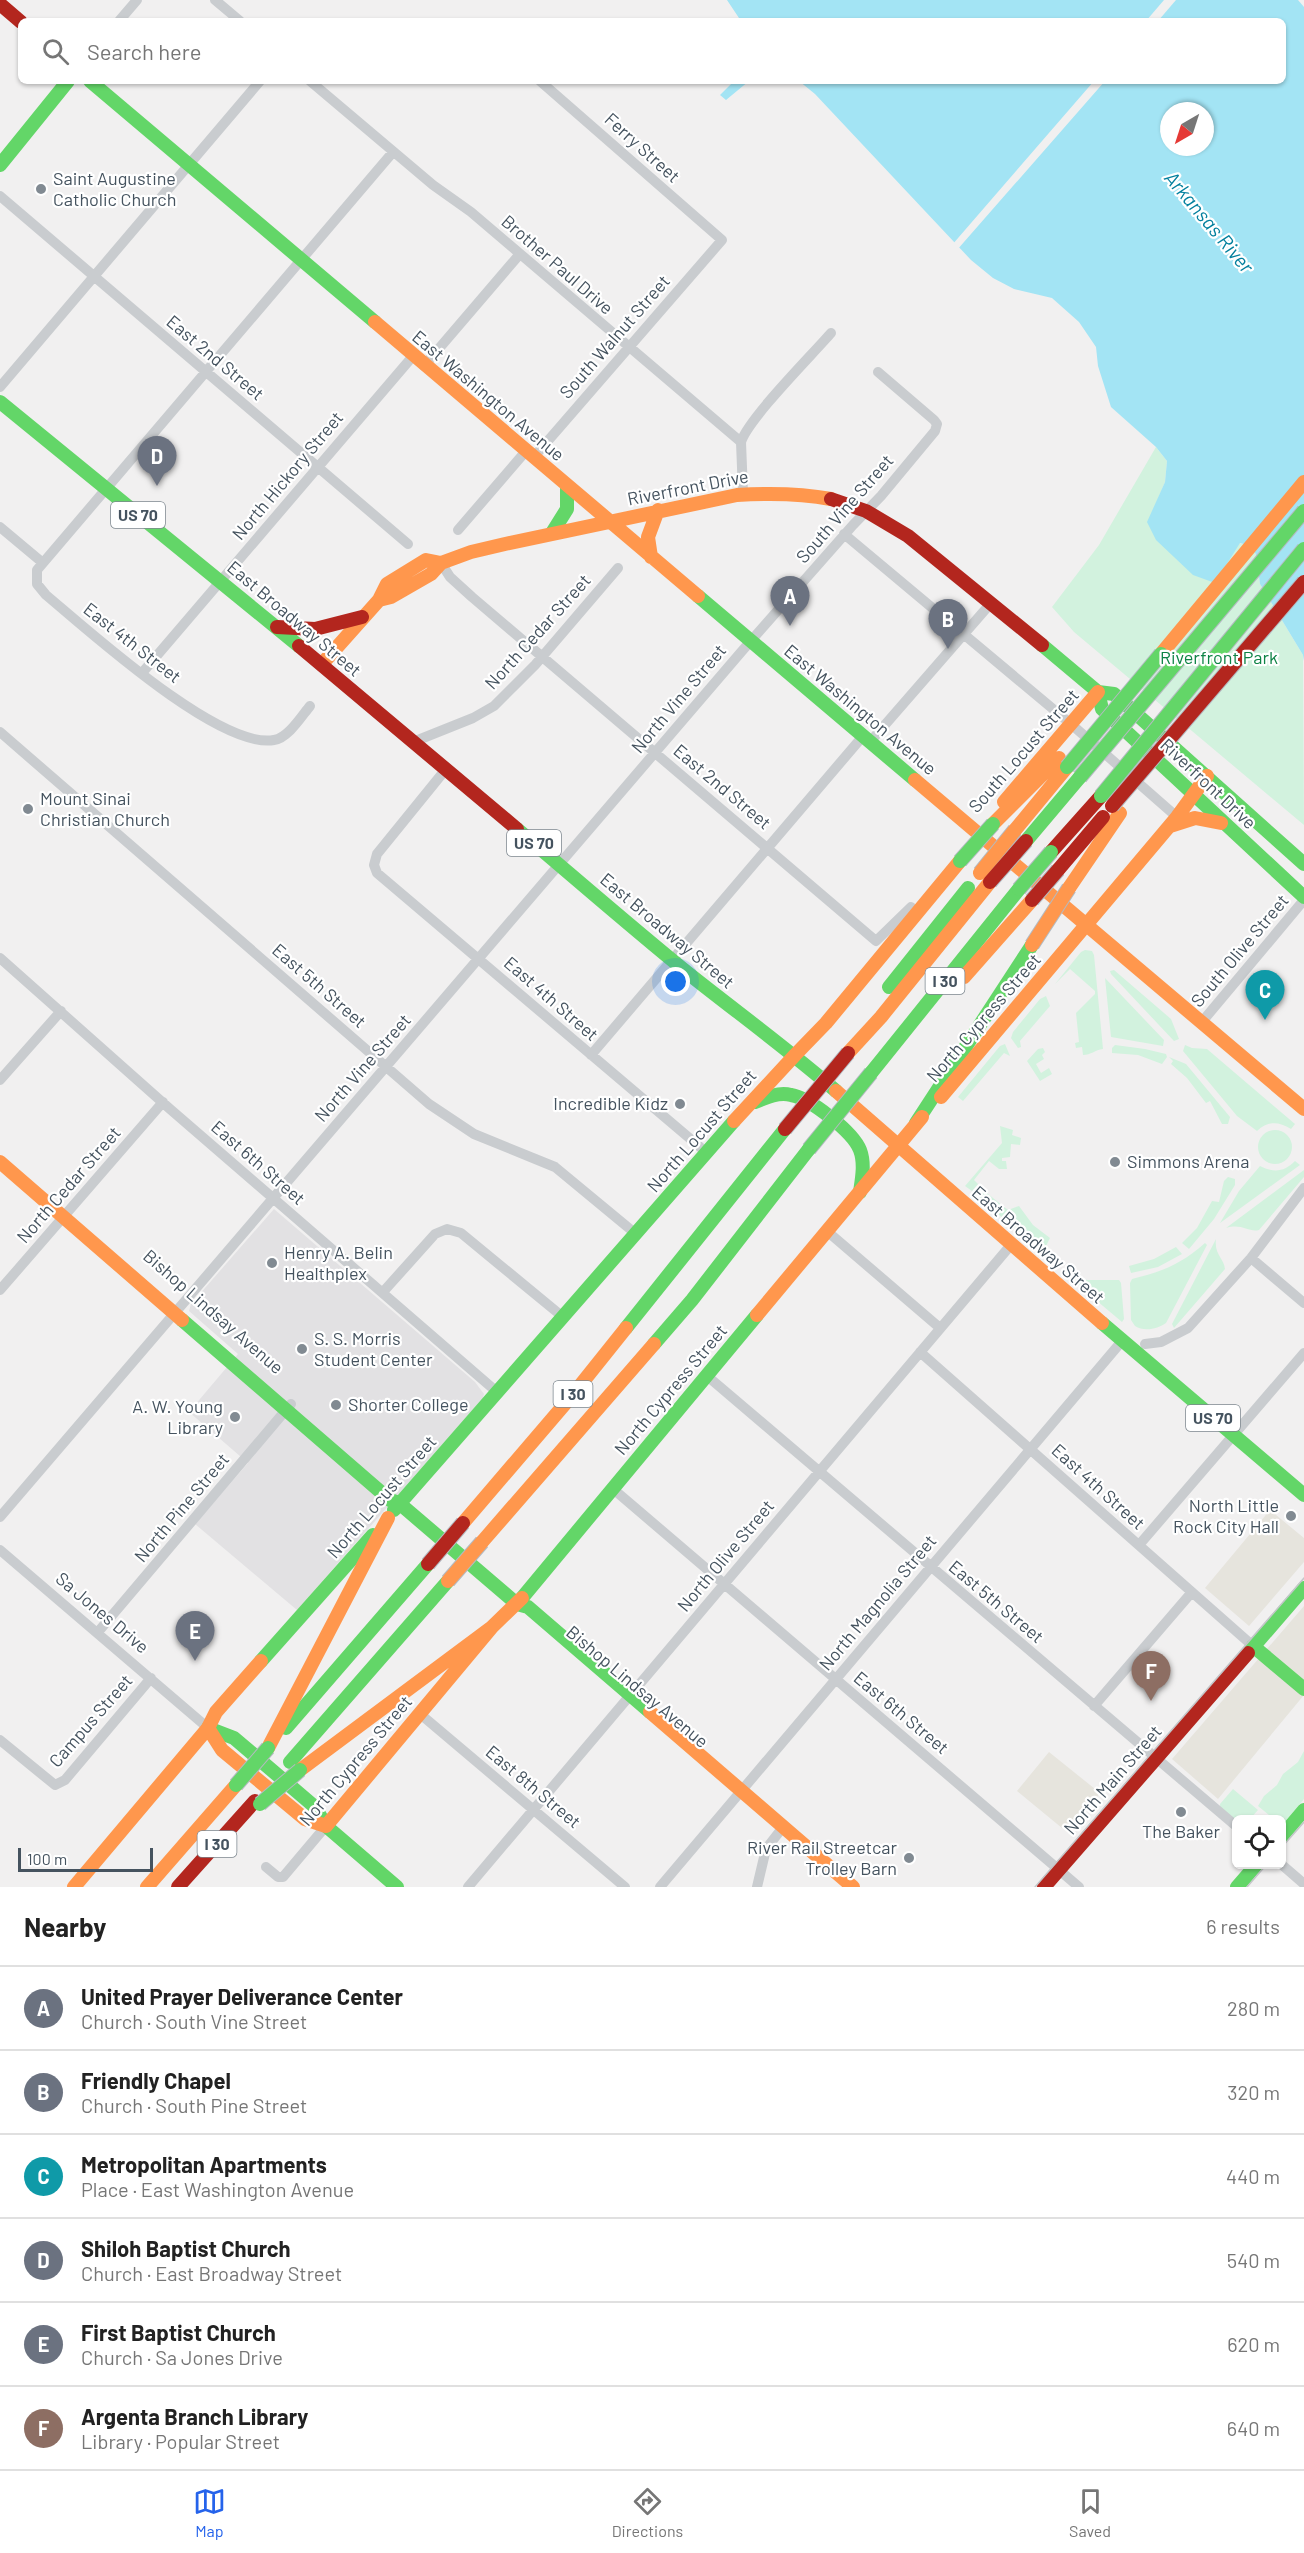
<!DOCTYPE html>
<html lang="en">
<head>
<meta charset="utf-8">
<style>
  :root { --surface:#fff; --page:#f2f2f2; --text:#222; --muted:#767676; --line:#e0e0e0; --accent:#2563eb }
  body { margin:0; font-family:Barlow,sans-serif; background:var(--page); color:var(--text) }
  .controls { position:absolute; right:18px; bottom:18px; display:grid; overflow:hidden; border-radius:9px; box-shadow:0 2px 4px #0004 }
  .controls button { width:54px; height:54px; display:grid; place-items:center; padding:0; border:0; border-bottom:2px solid var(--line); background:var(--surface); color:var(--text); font:30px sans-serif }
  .compass { position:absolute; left:1160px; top:102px; width:54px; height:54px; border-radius:50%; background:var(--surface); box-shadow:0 2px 4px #0004; rotate:219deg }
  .scale { position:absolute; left:18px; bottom:15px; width:135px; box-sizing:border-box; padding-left:6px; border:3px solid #45535f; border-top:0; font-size:16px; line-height:21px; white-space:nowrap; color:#45535f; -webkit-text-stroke:4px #fff; paint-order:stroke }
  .you { position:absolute; left:676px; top:982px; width:21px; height:21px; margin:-15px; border:4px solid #fff; border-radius:50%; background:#1a73e8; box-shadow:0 0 0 9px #1a73e833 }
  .badge { display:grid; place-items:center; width:39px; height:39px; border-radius:50%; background:var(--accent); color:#fff; font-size:20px; font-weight:700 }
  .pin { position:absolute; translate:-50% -50px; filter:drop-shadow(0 2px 3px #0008) }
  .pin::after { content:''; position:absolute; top:32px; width:21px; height:18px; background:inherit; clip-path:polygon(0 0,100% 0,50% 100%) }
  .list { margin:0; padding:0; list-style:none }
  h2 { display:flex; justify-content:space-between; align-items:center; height:78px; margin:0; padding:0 24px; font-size:26px }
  h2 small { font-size:20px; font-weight:400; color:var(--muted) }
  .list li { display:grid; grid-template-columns:39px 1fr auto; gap:18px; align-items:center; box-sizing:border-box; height:84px; padding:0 24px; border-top:2px solid var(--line) }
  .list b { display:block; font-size:22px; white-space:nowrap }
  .list p { margin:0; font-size:20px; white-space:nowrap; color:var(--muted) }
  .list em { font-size:20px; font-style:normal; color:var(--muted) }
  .icon { flex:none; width:33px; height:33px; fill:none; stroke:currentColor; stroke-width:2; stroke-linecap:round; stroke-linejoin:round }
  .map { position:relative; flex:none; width:1304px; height:1887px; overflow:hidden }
  .search { position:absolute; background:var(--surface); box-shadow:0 2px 4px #0004; left:18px; right:18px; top:18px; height:66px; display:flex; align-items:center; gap:15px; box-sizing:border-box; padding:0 21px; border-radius:9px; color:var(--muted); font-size:22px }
  .sheet { height:582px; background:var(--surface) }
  nav { display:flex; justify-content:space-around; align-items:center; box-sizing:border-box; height:84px; border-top:2px solid var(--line); background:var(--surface); font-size:16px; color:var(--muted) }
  nav a { display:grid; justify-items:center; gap:3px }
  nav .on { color:var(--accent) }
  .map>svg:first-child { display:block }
  .commercial { fill:#e6e4dd }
  .education { fill:#e2e1e3 }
  .green { fill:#d2f2de }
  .water { fill:#a3e4f4; fill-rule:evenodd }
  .pier { fill:#f1f0f0 }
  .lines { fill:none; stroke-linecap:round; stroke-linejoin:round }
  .street { stroke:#c9cccf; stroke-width:10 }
  .fast { stroke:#63d668; stroke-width:14 }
  .slow { stroke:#ff974d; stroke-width:14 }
  .jam { stroke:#b3261e; stroke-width:14 }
  .tram { stroke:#c4c6c9; stroke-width:1.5 }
  .fast-bridge-casing { stroke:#b4bac1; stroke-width:16; stroke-linecap:butt }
  .slow-bridge-casing { stroke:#b4bac1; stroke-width:16; stroke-linecap:butt }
  .jam-bridge-casing { stroke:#b4bac1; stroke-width:16; stroke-linecap:butt }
  .fast-bridge { stroke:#63d668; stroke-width:14 }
  .slow-bridge { stroke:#ff974d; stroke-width:14 }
  .jam-bridge { stroke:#b3261e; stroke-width:14 }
  .poi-dot { fill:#818a92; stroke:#fff; stroke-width:2 }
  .labels { text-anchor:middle; stroke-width:4.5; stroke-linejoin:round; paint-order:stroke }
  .shield { fill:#fff; stroke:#7d878f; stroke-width:1.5 }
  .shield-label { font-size:16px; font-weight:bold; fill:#45535f }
  .street-label { font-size:18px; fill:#45535f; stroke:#fff }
  .poi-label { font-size:18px; fill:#45535f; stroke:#fff; text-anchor:start }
  .park-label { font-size:18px; fill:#0e8346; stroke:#fff }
  .water-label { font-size:20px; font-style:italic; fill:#03809e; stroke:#fff }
</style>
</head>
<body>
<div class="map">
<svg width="1304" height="1887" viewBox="0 0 1304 1887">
  <rect width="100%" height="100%" fill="#f1f0f0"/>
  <path class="commercial" d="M1270,1510L1304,1538V1562L1249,1626L1205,1588Z
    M1304,1606V1695L1218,1799L1172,1759Z
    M1049,1752L1100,1793L1068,1833L1017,1791Z"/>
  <path class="education" d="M274,1209L475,1382L484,1394L483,1398L297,1610L195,1524L248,1463L189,1412L238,1354L189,1311L191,1304Z"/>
  <path class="green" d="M1156,447L1167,461L1165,482L1148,522L1247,545L1256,554L1260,584L1303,655L1304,825L1074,632L1052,607L1099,545Z
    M1085,950L1092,951L1094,955L1103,1049C1095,1050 1091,1055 1083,1055L1082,1047L1076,1048L1075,1043L1079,1042L1076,1013L1095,994V991L1070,969L1055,984L1081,952Z
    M1114,970L1171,1019L1179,1039L1174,1041L1111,974L1110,971Z
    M1105,978L1164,1040L1163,1046L1111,1037Z
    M1046,996L1050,1006L1020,1041L1021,1047L1018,1048L1011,1038L1013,1032L1040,999Z
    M1005,1044L1010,1056L1004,1053L963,1101L958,1097L1000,1046Z
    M1115,1045L1145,1049L1166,1054L1167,1057L1162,1064L1138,1055L1112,1053V1048Z
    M1185,1045L1192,1048L1207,1049L1295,1124L1291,1129C1278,1121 1268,1121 1257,1131L1237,1116L1183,1051Z
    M1043,1048L1045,1052L1042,1055L1044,1059L1036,1064L1041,1073L1049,1068L1052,1074L1040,1081L1027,1061L1038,1049Z
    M1169,1057L1186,1064L1230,1117L1228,1124H1222L1210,1101L1206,1103L1187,1078L1171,1064L1173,1061Z
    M1000,1126L1013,1130L1012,1135L1021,1138L1020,1145L1011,1144L1010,1157L1002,1158V1161H1006L1007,1169H999L989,1161L974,1180L978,1184L972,1191L965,1186L1002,1143Z
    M1258 1147a17 17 0 1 1 34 0a17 17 0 1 1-34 0Z
    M1295,1161L1300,1165L1220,1223L1239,1191L1260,1166C1274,1173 1284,1172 1295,1161Z
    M1304,1170V1177L1259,1230C1249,1233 1242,1223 1226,1228Z
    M1228,1177L1235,1179V1185L1214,1219L1189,1249L1182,1243L1197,1228L1212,1201L1219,1202L1224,1181Z
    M983,1190L1008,1210L1019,1206L1033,1225L1050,1238L1046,1246C1030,1247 992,1207 978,1196Z
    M1216,1239C1214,1255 1224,1258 1225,1269L1174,1328L1172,1324Z
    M1205,1243L1207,1245L1166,1323C1158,1329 1144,1332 1135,1326L1131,1320L1130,1283L1132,1279C1163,1271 1180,1265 1205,1243Z
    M1176,1247L1182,1254L1158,1267L1131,1273L1129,1266L1154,1259Z
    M1066,1271L1087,1280H1119L1121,1283L1124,1319L1122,1322L1065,1274Z
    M1304,1751V1799L1282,1825V1820L1274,1819L1258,1806L1264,1796L1277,1785L1283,1774L1298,1762Z
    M1233,1789L1258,1810L1250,1819H1233L1220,1807V1804Z"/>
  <path class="water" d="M727,0H1298L1304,7V661L1303,655L1260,584L1256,554L1247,545L1240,543L1215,583L1193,575L1156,540L1147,522L1165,482L1167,461L1156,447L1111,407L1098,366L1096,347L1079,322L1052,298L1014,289L993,278L971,260L815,94L799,81H1283V21H741ZM1169,111H1205V147H1169Z
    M734,81H749L726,100L720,95Z"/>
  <path class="pier" d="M1164,0H1176L1158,21H1146Z
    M1094,81H1105L957,250L952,245Z"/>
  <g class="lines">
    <path class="street" d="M215,0L240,21
      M119,21L137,0
      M310,81L433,185L471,212L741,442L743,493
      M0,196L408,544
      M424,366L519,255
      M0,387L260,81
      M741,442C748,419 812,355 831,333
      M533,458L722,240L540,81
      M0,527L43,563
      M458,530L526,451
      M844,534L1071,724L1177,817
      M441,563L450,577L472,597L876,941L911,907
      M142,673L413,356
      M310,706C301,717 288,738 274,740C220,750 89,631 46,595L37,584V570L393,152
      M0,732L429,1104L474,1134L555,1167L636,1234
      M413,742L473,718L494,706L535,665L618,568
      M870,742L991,603
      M446,769L377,854L374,865L377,873L707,1153
      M0,958L170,1109L497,1392
      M1201,1023L1304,900
      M591,1055L863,736
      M0,1080L61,1011
      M828,1232L940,1328
      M1251,1258L1304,1303
      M0,1290L163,1102
      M383,1292L435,1234L447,1229L461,1233L563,1317
      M1145,1344L1161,1342L1188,1328L1251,1258L1304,1188
      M920,1352L1253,1646
      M706,1375L1236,1826
      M612,1488L1079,1887
      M0,1517L742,651L853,525L881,496L935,431L937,424L934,420L878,372
      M1139,1545L1304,1353
      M0,1550L208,1728
      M98,1632L291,1404
      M1094,1706L1192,1592
      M419,1713L625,1887
      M0,1740L55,1785L65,1780L151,1678
      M1281,1864L1304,1884
      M266,1867L278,1877H283L326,1826
      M468,1887L1010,1246
      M660,1887L1122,1341
      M757,1887L766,1849L783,1827"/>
    <path class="fast" d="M90,81L375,322
      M0,165L68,81
      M0,402L299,646
      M552,533L567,509V486
      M698,596L915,780
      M1042,645L1098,692L1114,694L1304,864
      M1098,692L1102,709L1304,897
      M517,829C575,878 631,927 689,974C738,1013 789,1050 836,1091
      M1026,841L1080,777
      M889,987L968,888
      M871,1073L1019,889
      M755,1102C767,1097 779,1092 791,1095C810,1098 853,1132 860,1150C865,1163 862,1179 860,1192
      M916,1123L1032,945
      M182,1320L390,1500L399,1503L517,1604L528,1607L650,1712
      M1102,1323L1304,1495
      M626,1328L785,1129
      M654,1344L692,1300L809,1149
      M394,1510L734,1121
      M522,1598L757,1315
      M1253,1646L1304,1689
      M1248,1653L1304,1588
      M261,1661L373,1535
      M208,1728L234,1738L315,1807L326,1826L397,1887
      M286,1728L428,1564
      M290,1762L448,1581
      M1282,1836L1304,1810
      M1237,1887L1257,1864"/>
    <path class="slow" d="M375,322L698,596
      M651,557L648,537L658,510
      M379,600L391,597L431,574L441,563L471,552L505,544L737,495C770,493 799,493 831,499
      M1161,654L1304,482
      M322,664L379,600L387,584L426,560L441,563
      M915,780L1304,1109
      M1004,802L1098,692
      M993,824L1059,758
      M1170,826L1195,818L1221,823
      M1015,830L1067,767
      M1069,888L1120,813
      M964,977L1032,900
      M848,1053L881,1017L990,882
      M795,1055L826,1023L960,861
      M836,1091L1102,1323
      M941,1097L1177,817L1207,776
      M734,1121L795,1055
      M0,1162L182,1320
      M757,1315L922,1117
      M463,1523L570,1398L626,1328
      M482,1542L654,1344
      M650,1712L853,1887
      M208,1728L222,1750L305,1819L326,1826
      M268,1748L388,1518
      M300,1770L492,1627
      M326,1826L492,1627L522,1598
      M74,1887L208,1728L216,1712L261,1661
      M147,1887L236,1785"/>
    <path class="jam" d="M0,4L21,22
      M831,499L866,511L908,536L1042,645
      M277,627L315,629L362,617
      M299,646L517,829
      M1051,852L1101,796
      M1058,870L1103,817
      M178,1887L255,1801
      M1044,1887L1248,1653"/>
    <path class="tram" d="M1282,1847L1304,1822
      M1035,1887L1304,1578
      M1247,1887L1267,1864"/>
    <g class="fast-bridge-casing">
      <path id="fast-bridge" d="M1067,767L1161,654
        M1080,777L1304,511
        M1101,796L1304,549
        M960,861L993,824
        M1019,889L1051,852
        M809,1149L871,1073
        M236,1785L268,1748
        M260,1804L300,1770"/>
    </g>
    <g class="slow-bridge-casing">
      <path id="slow-bridge" d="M980,873L1015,830
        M1032,945L1069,888
        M448,1581L482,1542"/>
    </g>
    <g class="jam-bridge-casing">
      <path id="jam-bridge" d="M1112,806L1304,582
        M990,882L1026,841
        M1032,900L1058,870
        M785,1129L848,1053
        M428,1564L463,1523"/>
    </g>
    <use href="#fast-bridge" class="fast-bridge"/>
    <use href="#slow-bridge" class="slow-bridge"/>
    <use href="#jam-bridge" class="jam-bridge"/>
  </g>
  <g class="poi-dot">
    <circle cx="41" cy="189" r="6"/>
    <circle cx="28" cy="809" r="6"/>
    <circle cx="680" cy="1104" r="6"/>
    <circle cx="1115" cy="1162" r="6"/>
    <circle cx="272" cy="1263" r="6"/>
    <circle cx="302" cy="1349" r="6"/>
    <circle cx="336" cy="1405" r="6"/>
    <circle cx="235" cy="1417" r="6"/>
    <circle cx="1291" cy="1516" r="6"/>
    <circle cx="1181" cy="1812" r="6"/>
    <circle cx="909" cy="1858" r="6"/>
  </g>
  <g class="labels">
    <g class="shield">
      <rect x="111" y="502" width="54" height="26" rx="4.5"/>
      <rect x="507" y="830" width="54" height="26" rx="4.5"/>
      <rect x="925.5" y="968" width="39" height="26" rx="4.5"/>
      <rect x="553.5" y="1381" width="39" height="26" rx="4.5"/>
      <rect x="1186" y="1405" width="54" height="26" rx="4.5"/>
      <rect x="197.5" y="1831" width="39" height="26" rx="4.5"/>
    </g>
    <g class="shield-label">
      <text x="138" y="521">US 70</text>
      <text x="534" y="849">US 70</text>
      <text x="945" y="987">I 30</text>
      <text x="573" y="1400">I 30</text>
      <text x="1213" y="1424">US 70</text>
      <text x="217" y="1850">I 30</text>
    </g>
    <g class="street-label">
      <text transform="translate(642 148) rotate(42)" y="6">Ferry Street</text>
      <text transform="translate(557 265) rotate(41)" y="6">Brother Paul Drive</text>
      <text transform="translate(615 337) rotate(-49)" y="6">South Walnut Street</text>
      <text transform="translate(215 358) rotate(40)" y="6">East 2nd Street</text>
      <text transform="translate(488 396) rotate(40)" y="6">East Washington Avenue</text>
      <text transform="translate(288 476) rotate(-50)" y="6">North Hickory Street</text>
      <text transform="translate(688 488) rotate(-11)" y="6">Riverfront Drive</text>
      <text transform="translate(845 509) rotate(-49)" y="6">South Vine Street</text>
      <text transform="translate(294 619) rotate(40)" y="6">East Broadway Street</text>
      <text transform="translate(538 632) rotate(-48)" y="6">North Cedar Street</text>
      <text transform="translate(132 643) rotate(38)" y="6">East 4th Street</text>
      <text transform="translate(679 699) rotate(-50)" y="6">North Vine Street</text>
      <text transform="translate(860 710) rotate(40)" y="6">East Washington Avenue</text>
      <text transform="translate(1024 751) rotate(-49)" y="6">South Locust Street</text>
      <text transform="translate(1208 784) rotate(43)" y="6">Riverfront Drive</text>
      <text transform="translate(722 787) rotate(40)" y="6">East 2nd Street</text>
      <text transform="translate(667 931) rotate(40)" y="6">East Broadway Street</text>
      <text transform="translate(1240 951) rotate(-50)" y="6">South Olive Street</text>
      <text transform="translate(319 986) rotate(41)" y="6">East 5th Street</text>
      <text transform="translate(551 999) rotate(41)" y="6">East 4th Street</text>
      <text transform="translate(984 1018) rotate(-49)" y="6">North Cypress Street</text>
      <text transform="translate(363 1068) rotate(-49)" y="6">North Vine Street</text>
      <text transform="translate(702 1131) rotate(-49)" y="6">North Locust Street</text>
      <text transform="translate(258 1163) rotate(41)" y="6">East 6th Street</text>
      <text transform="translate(69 1185) rotate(-49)" y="6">North Cedar Street</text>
      <text transform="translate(1038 1245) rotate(41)" y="6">East Broadway Street</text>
      <text transform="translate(213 1312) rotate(41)" y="6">Bishop Lindsay Avenue</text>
      <text transform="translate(671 1390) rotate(-50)" y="6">North Cypress Street</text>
      <text transform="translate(1098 1487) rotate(42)" y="6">East 4th Street</text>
      <text transform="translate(382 1497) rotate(-49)" y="6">North Locust Street</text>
      <text transform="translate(182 1508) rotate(-50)" y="6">North Pine Street</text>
      <text transform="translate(726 1556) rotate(-50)" y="6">North Olive Street</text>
      <text transform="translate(996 1602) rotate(40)" y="6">East 5th Street</text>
      <text transform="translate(878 1603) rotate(-50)" y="6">North Magnolia Street</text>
      <text transform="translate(102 1613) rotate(40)" y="6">Sa Jones Drive</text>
      <text transform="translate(637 1687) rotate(40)" y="6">Bishop Lindsay Avenue</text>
      <text transform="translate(901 1713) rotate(40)" y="6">East 6th Street</text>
      <text transform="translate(91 1721) rotate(-49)" y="6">Campus Street</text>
      <text transform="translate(356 1761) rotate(-50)" y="6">North Cypress Street</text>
      <text transform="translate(1113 1780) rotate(-49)" y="6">North Main Street</text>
      <text transform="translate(533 1787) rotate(40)" y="6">East 8th Street</text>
    </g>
    <g class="poi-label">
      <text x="53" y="185">Saint Augustine<tspan x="53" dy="21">Catholic Church</tspan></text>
      <text x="40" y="805">Mount Sinai<tspan x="40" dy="21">Christian Church</tspan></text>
      <text x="668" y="1110" text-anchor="end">Incredible Kidz</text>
      <text x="1127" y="1168">Simmons Arena</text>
      <text x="284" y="1259">Henry A. Belin<tspan x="284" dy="21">Healthplex</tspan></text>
      <text x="314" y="1345">S. S. Morris<tspan x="314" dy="21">Student Center</tspan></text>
      <text x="348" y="1411">Shorter College</text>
      <text x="223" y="1413" text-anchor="end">A. W. Young<tspan x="223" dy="21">Library</tspan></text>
      <text x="1279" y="1512" text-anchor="end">North Little<tspan x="1279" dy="21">Rock City Hall</tspan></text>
      <text x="1181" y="1838" text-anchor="middle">The Baker</text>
      <text x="897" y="1854" text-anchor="end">River Rail Streetcar<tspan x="897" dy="21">Trolley Barn</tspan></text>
    </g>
    <g class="park-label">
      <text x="1219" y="664">Riverfront Park</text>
    </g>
    <g class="water-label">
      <text transform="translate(1209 222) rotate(50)" y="7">Arkansas River</text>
    </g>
  </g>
</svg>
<div class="controls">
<button><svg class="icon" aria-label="locate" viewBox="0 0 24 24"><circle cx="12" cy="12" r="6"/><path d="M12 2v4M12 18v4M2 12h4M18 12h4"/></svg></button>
</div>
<svg class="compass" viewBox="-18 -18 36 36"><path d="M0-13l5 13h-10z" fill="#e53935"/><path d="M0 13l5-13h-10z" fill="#767676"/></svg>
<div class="scale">100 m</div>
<div class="you"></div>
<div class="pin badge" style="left:790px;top:626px;background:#6b7280">A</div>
<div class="pin badge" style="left:948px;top:649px;background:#6b7280">B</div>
<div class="pin badge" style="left:1265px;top:1020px;background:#0f9aa8">C</div>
<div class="pin badge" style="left:157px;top:486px;background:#6b7280">D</div>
<div class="pin badge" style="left:195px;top:1661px;background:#6b7280">E</div>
<div class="pin badge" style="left:1151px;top:1701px;background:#8d6e63">F</div>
<div class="search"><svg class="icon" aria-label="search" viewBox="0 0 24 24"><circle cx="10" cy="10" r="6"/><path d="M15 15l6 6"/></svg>Search here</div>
</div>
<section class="sheet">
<h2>Nearby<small>6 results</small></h2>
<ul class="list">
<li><span class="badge" style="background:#6b7280">A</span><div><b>United Prayer Deliverance Center</b><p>Church · South Vine Street</p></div><em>280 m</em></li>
<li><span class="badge" style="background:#6b7280">B</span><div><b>Friendly Chapel</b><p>Church · South Pine Street</p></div><em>320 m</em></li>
<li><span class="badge" style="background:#0f9aa8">C</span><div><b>Metropolitan Apartments</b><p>Place · East Washington Avenue</p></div><em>440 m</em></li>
<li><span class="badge" style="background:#6b7280">D</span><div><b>Shiloh Baptist Church</b><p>Church · East Broadway Street</p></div><em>540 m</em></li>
<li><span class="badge" style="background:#6b7280">E</span><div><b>First Baptist Church</b><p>Church · Sa Jones Drive</p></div><em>620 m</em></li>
<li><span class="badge" style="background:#8d6e63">F</span><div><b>Argenta Branch Library</b><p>Library · Popular Street</p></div><em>640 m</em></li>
</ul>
</section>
<nav>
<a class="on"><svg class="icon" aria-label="map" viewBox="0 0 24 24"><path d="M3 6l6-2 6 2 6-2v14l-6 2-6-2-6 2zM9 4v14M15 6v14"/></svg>Map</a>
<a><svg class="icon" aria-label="directions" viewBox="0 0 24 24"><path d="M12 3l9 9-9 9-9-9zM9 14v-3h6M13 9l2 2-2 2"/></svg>Directions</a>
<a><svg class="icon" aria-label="saved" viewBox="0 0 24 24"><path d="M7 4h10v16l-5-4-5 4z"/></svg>Saved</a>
</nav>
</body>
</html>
